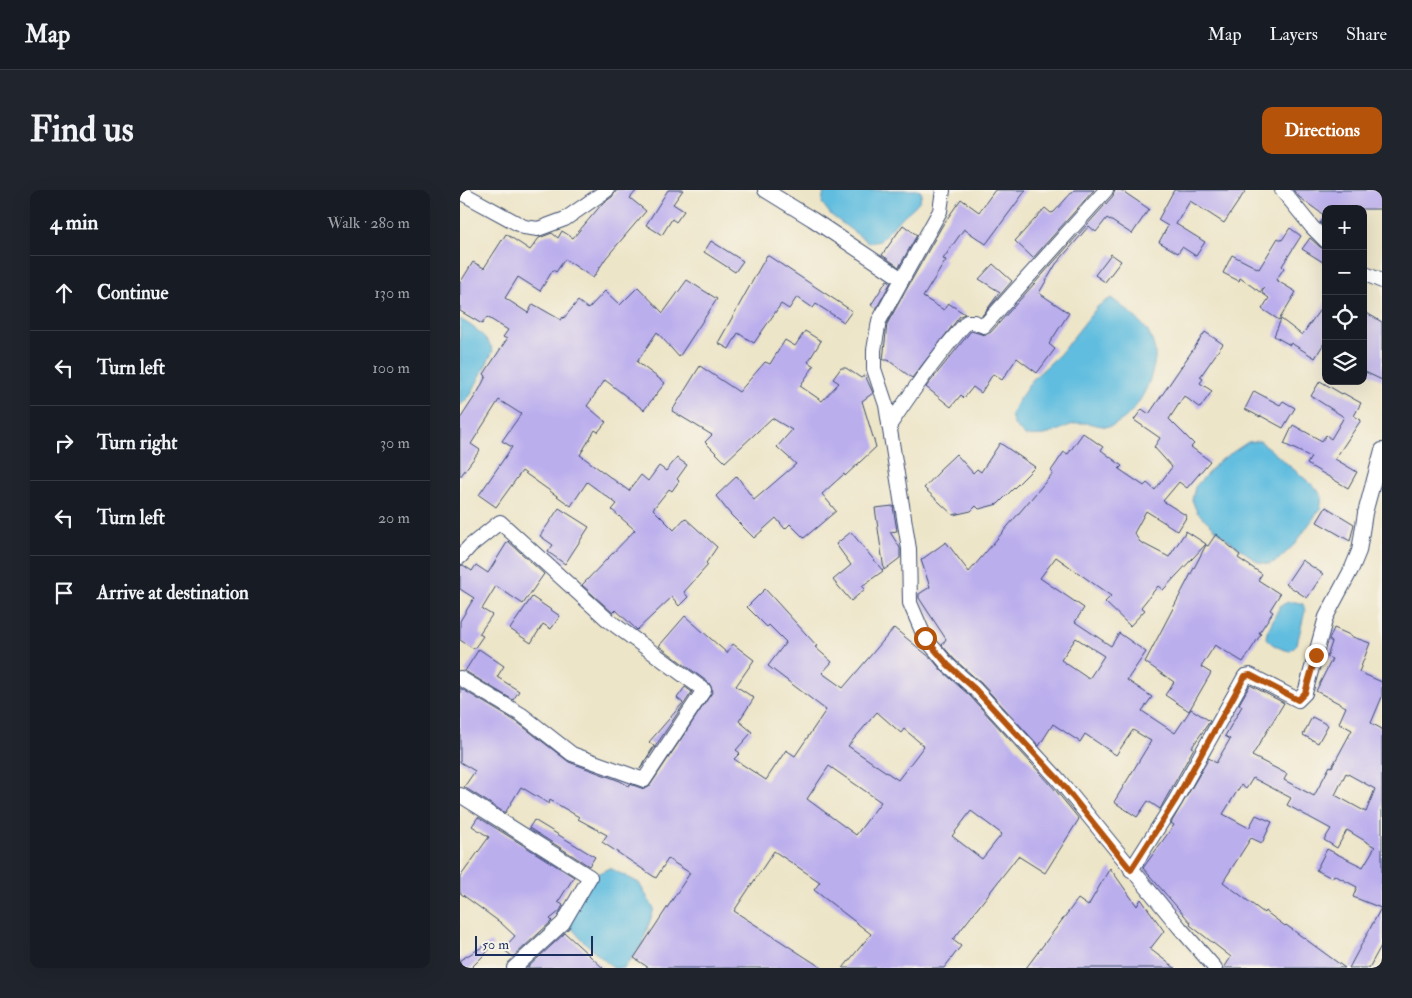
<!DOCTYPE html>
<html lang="en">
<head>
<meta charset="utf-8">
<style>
  :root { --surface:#171b24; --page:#20242c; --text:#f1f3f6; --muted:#9ea1a6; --line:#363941; --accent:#b45309 }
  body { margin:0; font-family:"IM FELL Double Pica",serif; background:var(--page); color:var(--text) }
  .controls { position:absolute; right:15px; top:15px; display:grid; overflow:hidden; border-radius:10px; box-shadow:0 5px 20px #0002 }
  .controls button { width:45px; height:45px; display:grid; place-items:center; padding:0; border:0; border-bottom:1px solid var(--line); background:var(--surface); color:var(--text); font:25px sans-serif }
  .scale { position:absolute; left:15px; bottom:12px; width:118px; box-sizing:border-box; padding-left:5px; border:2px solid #1b2f5e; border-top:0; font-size:14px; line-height:18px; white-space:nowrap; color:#1b2f5e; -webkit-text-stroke:4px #f7f3e8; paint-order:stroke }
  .stop { position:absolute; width:15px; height:15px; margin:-11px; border:4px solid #b45309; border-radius:50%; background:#fff }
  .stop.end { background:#b45309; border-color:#fff; box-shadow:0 1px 5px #0008 }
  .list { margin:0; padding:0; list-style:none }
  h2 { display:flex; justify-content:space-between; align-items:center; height:65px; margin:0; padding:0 20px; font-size:21px }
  h2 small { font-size:16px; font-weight:400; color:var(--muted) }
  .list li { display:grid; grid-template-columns:32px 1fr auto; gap:15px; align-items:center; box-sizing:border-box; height:75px; padding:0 20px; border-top:1px solid var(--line) }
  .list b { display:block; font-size:19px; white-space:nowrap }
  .list em { font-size:16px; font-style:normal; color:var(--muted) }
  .icon { flex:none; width:28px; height:28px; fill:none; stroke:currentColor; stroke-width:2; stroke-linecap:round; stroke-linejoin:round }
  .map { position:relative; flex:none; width:922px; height:778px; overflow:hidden; border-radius:10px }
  header { display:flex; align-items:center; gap:30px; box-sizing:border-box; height:70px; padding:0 25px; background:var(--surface); border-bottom:1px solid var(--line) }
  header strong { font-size:24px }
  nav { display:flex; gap:28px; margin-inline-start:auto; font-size:18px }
  .intro { display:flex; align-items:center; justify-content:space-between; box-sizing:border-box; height:120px; padding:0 30px }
  h1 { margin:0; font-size:35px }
  .button { padding:12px 22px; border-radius:10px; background:var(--accent); color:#fff; font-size:18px; font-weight:700 }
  main { display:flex; gap:30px; padding:0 30px }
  aside { flex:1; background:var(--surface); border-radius:10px; box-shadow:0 5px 20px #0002 }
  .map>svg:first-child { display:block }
  .water { fill:#61bddf; stroke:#3e769e }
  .building { fill:#bbaeed; fill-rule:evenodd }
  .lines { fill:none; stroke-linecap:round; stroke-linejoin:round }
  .street-casing { stroke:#3a4a6e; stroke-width:16 }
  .street { stroke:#fff; stroke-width:14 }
  .route { stroke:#b45309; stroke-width:6 }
</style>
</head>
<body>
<header>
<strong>Map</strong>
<nav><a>Map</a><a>Layers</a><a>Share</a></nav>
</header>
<div class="intro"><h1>Find us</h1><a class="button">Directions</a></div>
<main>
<aside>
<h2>4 min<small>Walk · 280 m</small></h2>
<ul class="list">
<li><svg class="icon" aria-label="ahead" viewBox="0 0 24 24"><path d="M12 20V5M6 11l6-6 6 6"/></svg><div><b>Continue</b></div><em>130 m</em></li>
<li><svg class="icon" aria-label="left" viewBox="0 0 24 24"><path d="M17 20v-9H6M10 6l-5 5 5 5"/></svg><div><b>Turn left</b></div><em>100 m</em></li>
<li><svg class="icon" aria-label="right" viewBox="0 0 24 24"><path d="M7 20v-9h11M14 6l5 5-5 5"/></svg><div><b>Turn right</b></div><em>30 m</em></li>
<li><svg class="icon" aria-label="left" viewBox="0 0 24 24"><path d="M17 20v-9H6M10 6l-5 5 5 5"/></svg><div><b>Turn left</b></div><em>20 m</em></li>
<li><svg class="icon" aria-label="arrive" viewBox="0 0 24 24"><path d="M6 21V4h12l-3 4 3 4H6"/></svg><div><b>Arrive at destination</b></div></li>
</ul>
</aside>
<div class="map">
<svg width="922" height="778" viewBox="0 0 922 778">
  <rect width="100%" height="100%" fill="#f7f3e8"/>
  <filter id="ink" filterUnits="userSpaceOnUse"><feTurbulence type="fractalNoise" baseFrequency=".02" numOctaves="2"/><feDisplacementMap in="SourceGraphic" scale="10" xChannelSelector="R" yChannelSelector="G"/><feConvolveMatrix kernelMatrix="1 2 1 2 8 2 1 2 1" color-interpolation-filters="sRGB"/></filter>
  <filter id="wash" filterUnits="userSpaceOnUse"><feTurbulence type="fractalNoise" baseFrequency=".0096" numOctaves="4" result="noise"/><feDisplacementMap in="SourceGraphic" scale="20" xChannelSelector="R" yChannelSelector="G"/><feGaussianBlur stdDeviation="1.12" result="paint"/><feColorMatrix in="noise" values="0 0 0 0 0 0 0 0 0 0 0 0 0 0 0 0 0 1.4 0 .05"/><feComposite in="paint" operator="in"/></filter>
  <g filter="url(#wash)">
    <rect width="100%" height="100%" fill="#ede5c8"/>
    <path class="water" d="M364,0H459L462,3L460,10L455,16L439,30L420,51L409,53L371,25L362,13Z
      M651,108C663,117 677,127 686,139C691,146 696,159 695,168C692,193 676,227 651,236C643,238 633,233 624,233C609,232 598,243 584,245C578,246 571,245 565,246L554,235L551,225L556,214L573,189L600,164L638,116Z
      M0,129C13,136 28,147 33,161L10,206L0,216Z
      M800,251L857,299L862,308L860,319L835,354L818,370L809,374L798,372L762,345L737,322L732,310L735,297L758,272L788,252Z
      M828,412H836L843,414L845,421L837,454L830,461C820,459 813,456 806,448L807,442L820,416Z
      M150,678L179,693L194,719L182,754L164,778H153L122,750L108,734L130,687Z"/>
    <g id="blocks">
      <path class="building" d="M157,0H177L170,8L186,21L146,68L133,88L105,69L96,82L93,80L80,101L58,87L45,108L68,123L73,114L101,130L103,127L104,128L118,111L128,119L145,101L160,115L178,97L203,123L227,90L257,109L219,167L197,142L177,172L205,193L184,220L145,190L127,216L146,232L138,242L135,240L120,265L169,301L181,285L188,291L199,276L206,281L217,268L227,275L217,289L219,291L212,301L209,299L193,319L214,340L225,328L257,357L246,373L248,375L224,402L228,407L219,416L212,407L177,440L156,420L153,423L122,395L175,340L152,320L157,314L127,292L111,316L62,281L36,317L19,305L52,257L42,251L61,224L39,210L11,254L20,260L0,287V229L19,200L26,186L24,184L47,149L43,147L48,140L27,127L22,134L0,121V93L13,72L24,78L46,44L70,60L79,48L92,43L98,48L102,41L113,48L142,14L152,7Z
        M208,0H223L213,14L224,21L216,32L212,29L202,45L186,35Z
        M535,0H566L526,54L504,39L483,69L486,70L463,107L484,120L488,113L505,124L500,126L490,139L452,188L428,170H423L427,134L482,36L501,9L519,22Z
        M614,0H634L573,68L555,51L585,18L591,23L594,22Z
        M655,0H661L689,19L672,44L647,28L636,42L629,36L596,74L579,103L609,123L589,154L595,159L577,183L557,168L542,190L533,184L521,203L513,197L504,208L501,205L491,217L466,197L511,141L525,145L531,142L653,6Z
        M714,0H786L764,33L730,11L716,34L745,52L736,66L722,57L718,63L699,52L708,36L698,30Z
        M833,0H922V19H866V38L860,33L865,26L839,7Z
        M443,35L457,45L439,77L422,65Z
        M830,38L841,46L822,76L824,78L816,90L836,102L819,130L802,119L809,108L802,103L804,97L800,102L780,88L779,91L763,83L772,65L799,79L818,48L822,50Z
        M850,48L860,57L866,60V74L842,59Z
        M251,51L283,71L275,82L244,62Z
        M651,64L661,71L645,92L635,85Z
        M307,65L392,121L384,132L356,114L353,118L337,107L329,119L321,114L294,153L278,143L269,159L258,153Z
        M533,74L552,91L522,126L540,102L519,89Z
        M427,90L431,92L416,119L411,115Z
        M866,111V150L855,168L831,153L830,155L814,146L821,129L842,145Z
        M903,121L922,132V190L903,181Z
        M345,141L361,151L348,172L354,176L340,196L362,211L379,193L373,189L381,178H386L401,188L405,185L413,203L402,211L416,257L385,286L384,284L362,304L376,321L344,348L330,334L325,339L316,328L294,348L271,325L256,306L277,286L294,310L336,274L317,257L332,240L312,228L265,272L245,252L252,245L212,221L240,176L279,202L305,172L310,174L325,150L335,156Z
        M745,142L763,154L740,187L743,189L740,193L752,201L740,218L724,206L709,229L734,254L731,257L750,271L727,298L719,292L703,311L727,326L718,341L686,321L674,343L680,352L709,367L726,341L746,354L703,400L698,396L681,417L685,420L670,436L645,412L651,406L596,367L580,388L624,418L615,432L651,456L659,443L686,462L667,490L692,507L682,521L715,543L731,519L750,531L732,557L734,558L700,619L688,611L677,627L654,612L691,551L673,540L656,565L625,544L620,552L593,534L579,556L521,493L494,469L482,455L486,449L459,408V404L470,397L461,370L486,352L509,382L593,283L591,281L604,262L608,264L623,243L643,257L641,260L662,276L659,279L684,296L687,293L695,300L712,277L694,257L700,248L674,230L682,219L689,224ZM616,448L644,466L629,489L601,470Z
        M860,191L882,204L883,203L901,213L894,226L901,230L875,269L897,282L888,298L847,274L851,267L824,254L833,235L862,251L866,245L871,249L884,227L851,206Z
        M794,201L820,215L823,211L835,218L823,238L801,226L800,227L785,219Z
        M540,253L575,277L538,314L519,319L516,316L511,321L493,325L464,298L480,281L479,280L496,264L513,283L517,279L521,282Z
        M433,316L437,341L430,342L440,358V368L424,380L415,318Z
        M866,317L894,334L890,351L857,332Z
        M99,318L129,337L105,374L88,362L93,355L80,346Z
        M391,342L423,381L402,396L405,399L391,411L373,390L391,375L376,354Z
        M756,344L780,365L778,368L802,384L798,390L820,404L810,420L813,422L799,443L801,444L783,472L755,455L741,477L751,483L729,521L705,505L714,492L685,472L746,355L748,356Z
        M48,351L84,384L63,414L36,396L22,419L32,425L19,444L23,446L14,459L0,450V431L14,408L0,399V376L3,375L12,381L16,375L28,383Z
        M842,370L863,384L847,408L826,394Z
        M305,399L357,456L355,457L372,472L362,483L383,498L434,438L472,469L482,481L509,505L592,596L619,629L585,683L558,666L493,750L501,756L484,778H383L411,744L354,700L360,692L314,661L274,721L362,778H189L174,768L230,683L208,669L196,688L142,652L147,645L118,629L119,627L90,610L89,614L61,597L45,623L4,597L15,581L0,572V498L57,532L109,572L160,591L169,596L170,594L184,599L189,597L253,501L249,493L199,456L225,426L267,463L273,454L294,470L276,496L294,508L279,531L292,542L276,560L280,563L274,569L306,590L326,560L335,566L366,520L308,476L326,452L309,435L307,437L287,417ZM417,522L441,543L444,539L464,556L438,590L388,556ZM369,576L421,612L396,645L347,609ZM511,621L542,644L522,669L492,646Z
        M72,407L100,426L91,439L83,434L71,453L50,439Z
        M874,438L890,445V446L910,453L899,482L922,492V507L911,533L922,539V754L909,778H889L921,718L893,707L897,697L874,685L872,688L856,680L867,659L903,677L915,657L887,640L877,658L864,650L871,639L827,615L831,608L793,588L786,599L781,595L763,624L789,638L796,625L812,632L802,653L791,648L763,692L804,723L805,721L825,736L826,735L885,778H764L771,767L730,735L731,733L683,678L714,635L711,633L749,568L756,573L770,549L765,546L782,516L779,514L790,495L824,513L792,566L827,584L824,590L854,606L870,576L872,577L892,540L879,533L886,517L856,501L872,469L867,467L872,452L869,450ZM886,583L915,599L906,622L875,605Z
        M19,459L44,476L37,487L59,501L53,510L5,481Z
        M225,497L232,502L180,579L194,556L189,552L223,513L217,508Z
        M852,527L868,535L858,553L843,545Z
        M18,627L114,687L98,712L103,715L100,721L90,729L92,731L53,767L43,759L55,746L41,733L0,703V687L29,647L12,636Z
        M74,630L135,667L129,676L69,638Z
        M650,678L677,716L681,709L704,741L690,759L715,778H566L618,709L628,716Z
        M105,743L143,778H67Z
        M31,752L33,756L11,778H0V770Z"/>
    </g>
  </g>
  <g filter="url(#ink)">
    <use href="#blocks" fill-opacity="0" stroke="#3a4a6e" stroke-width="1"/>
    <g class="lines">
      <g class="street-casing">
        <path id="street" d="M305,0L352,29L442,89
          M483,0L480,21L419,131L414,160V179L426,215L449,359L450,413L465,448L488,475L515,499L599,590L720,738L755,778
          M822,0L852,37L866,51
          M0,2L64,37L78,39L105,29L147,0
          M903,83L922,91
          M429,236C453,200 478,164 507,132H514L524,136L646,0
          M0,367L10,356L40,332L148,430L244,500L184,590L112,564L62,525L0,488
          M0,605L130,687L103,733L54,778
          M671,680L715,611L785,486L790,485L838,510L845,503L866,427L892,378L899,361L905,323L922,260"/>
      </g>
      <use href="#street" class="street"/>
    </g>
  </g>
  <g class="lines" filter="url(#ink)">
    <path class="route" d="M465,448L488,475L515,499L599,590L671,680L715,611L785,486L790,485L838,510L845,503L856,465"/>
  </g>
</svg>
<div class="controls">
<button>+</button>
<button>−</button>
<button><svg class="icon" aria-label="locate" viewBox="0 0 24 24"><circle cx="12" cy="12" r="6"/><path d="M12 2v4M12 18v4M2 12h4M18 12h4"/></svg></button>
<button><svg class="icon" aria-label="layers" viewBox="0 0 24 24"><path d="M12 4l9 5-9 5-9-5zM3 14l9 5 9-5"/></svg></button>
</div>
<div class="scale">50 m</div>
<div class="stop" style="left:465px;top:448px"></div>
<div class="stop end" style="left:856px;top:465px"></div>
</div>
</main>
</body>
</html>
